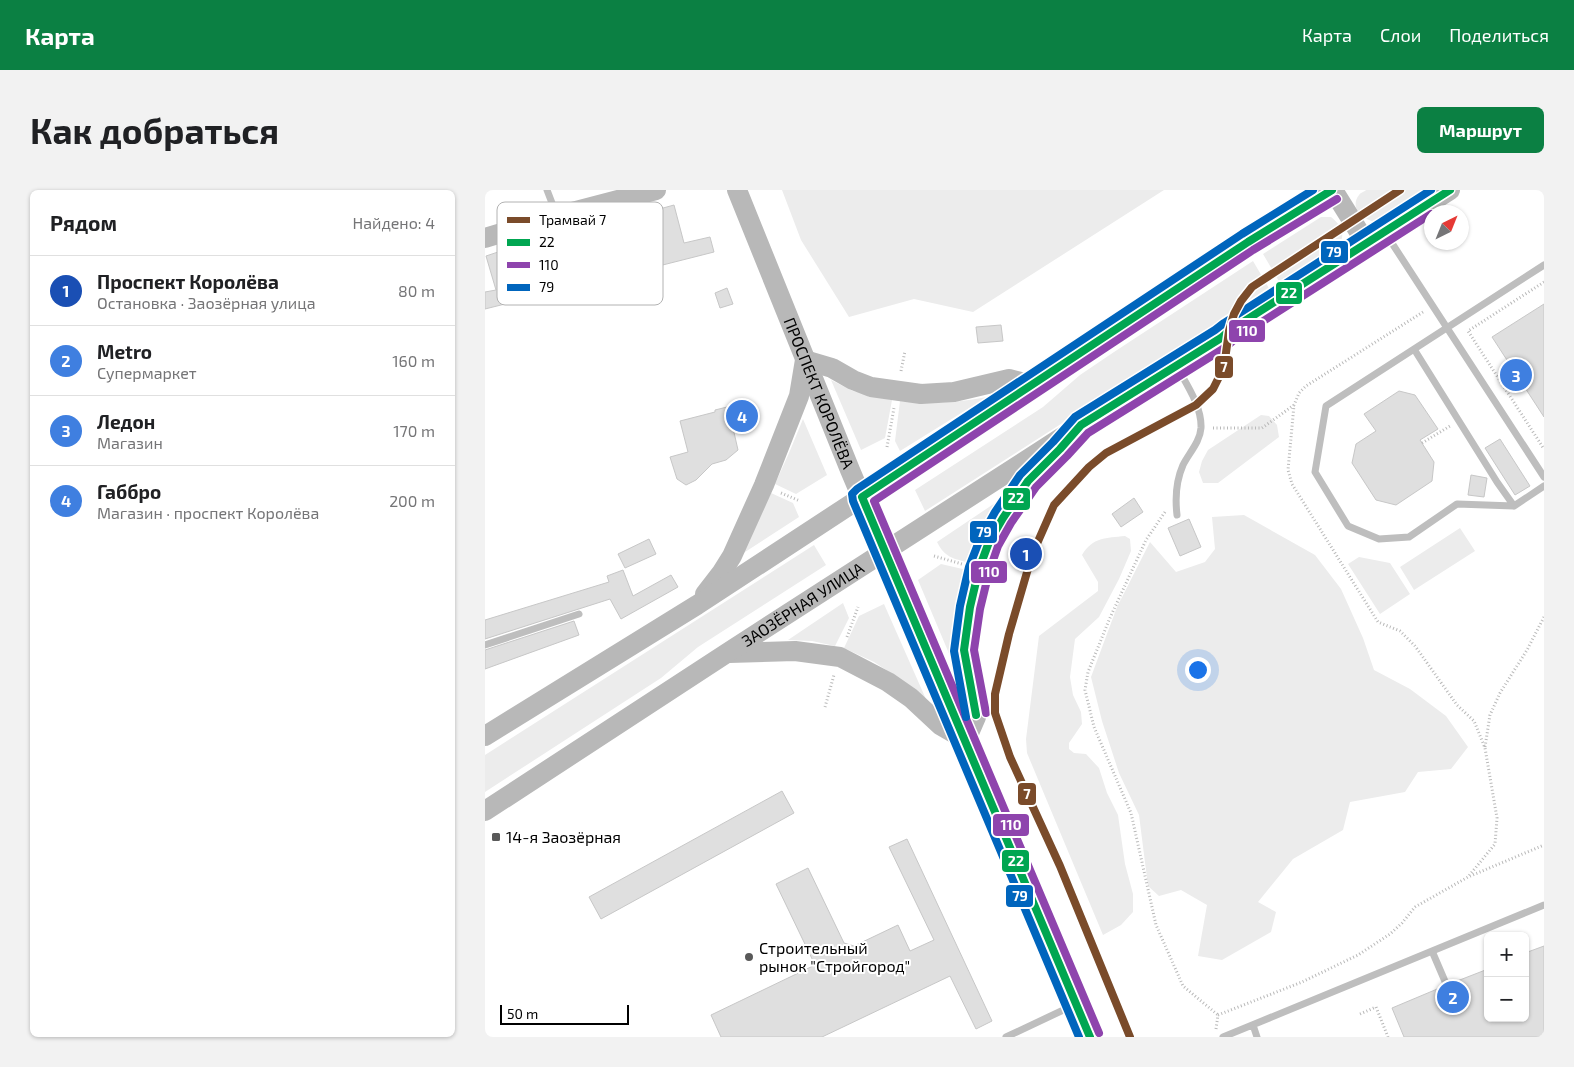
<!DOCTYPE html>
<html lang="ru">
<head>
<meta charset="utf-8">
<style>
  :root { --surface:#fff; --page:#f2f2f2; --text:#202124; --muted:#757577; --line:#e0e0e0; --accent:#0b8043 }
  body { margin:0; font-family:"Exo 2",sans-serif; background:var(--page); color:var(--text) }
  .controls { position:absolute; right:15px; bottom:15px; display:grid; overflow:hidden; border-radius:8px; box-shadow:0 1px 4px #0004 }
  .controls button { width:45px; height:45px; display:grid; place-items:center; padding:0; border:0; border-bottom:1px solid var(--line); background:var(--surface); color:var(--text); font:25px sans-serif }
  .compass { position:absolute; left:939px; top:15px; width:45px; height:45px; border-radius:50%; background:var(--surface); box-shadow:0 1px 4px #0004; rotate:43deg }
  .scale { position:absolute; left:15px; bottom:12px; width:129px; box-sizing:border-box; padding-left:5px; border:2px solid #000; border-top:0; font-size:14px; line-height:18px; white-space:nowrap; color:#000; -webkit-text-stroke:4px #fff; paint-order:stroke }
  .you { position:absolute; left:712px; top:479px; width:18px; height:18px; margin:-12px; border:4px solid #fff; border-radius:50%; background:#1a73e8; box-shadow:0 0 0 8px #1a73e833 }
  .badge { display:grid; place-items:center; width:32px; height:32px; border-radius:50%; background:var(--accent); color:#fff; font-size:16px; font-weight:700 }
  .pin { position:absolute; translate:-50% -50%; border:2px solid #fff; box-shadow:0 1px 5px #0006 }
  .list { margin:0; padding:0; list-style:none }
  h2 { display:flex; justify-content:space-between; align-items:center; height:65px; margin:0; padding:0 20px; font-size:21px }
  h2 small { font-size:16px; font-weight:400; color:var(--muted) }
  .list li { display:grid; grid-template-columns:32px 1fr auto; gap:15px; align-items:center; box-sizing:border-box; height:70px; padding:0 20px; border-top:1px solid var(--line) }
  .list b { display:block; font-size:19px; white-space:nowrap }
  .list p { margin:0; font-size:16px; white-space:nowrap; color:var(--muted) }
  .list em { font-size:16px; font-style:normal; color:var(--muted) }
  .map { position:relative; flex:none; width:1059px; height:847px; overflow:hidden; border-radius:8px }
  header { display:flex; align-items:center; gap:30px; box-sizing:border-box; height:70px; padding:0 25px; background:var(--accent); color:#fff }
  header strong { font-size:24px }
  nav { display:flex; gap:28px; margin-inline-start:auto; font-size:18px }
  .intro { display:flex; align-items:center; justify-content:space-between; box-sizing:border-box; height:120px; padding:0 30px }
  h1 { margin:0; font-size:35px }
  .button { padding:12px 22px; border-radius:8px; background:var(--accent); color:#fff; font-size:18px; font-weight:700 }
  main { display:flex; gap:30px; padding:0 30px }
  aside { flex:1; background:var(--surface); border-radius:8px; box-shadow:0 1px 4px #0004 }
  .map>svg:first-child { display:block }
  .green { fill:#ececec }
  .building { fill:#dfdfdf; stroke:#c7c7c7 }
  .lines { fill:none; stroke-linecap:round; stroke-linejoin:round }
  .path { stroke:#b9b9b9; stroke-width:3; stroke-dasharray:1 2.5; stroke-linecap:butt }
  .lane { stroke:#bebebe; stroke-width:7 }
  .secondary { stroke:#b8b8b8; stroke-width:20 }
  .bus-1-casing { stroke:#fff; stroke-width:11 }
  .bus-2-casing { stroke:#fff; stroke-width:11 }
  .bus-3-casing { stroke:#fff; stroke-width:11 }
  .bus-1 { stroke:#00a651; stroke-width:8 }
  .bus-2 { stroke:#8e44ad; stroke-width:8 }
  .bus-3 { stroke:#0065bd; stroke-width:8 }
  .tram-1-casing { stroke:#fff; stroke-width:11 }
  .tram-1 { stroke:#7a4b2a; stroke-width:8 }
  .poi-dot { fill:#595959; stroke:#fff; stroke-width:2 }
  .labels { text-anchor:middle; stroke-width:4; stroke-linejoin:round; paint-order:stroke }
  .street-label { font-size:16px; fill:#000; stroke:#fff }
  .poi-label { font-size:16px; fill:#000; stroke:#fff; text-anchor:start }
  .key { fill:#fff; stroke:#b2b2b2; stroke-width:1 }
  .key-label { font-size:14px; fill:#000 }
  .line-badge { stroke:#fff; stroke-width:2 }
  .badge-label { font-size:14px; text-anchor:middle; font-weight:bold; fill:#fff }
</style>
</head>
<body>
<header>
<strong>Карта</strong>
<nav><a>Карта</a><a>Слои</a><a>Поделиться</a></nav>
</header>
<div class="intro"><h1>Как добраться</h1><a class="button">Маршрут</a></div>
<main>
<aside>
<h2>Рядом<small>Найдено: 4</small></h2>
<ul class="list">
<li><span class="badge" style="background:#1a4fb4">1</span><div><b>Проспект Королёва</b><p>Остановка · Заозёрная улица</p></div><em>80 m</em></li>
<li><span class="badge" style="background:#3f7fe0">2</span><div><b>Metro</b><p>Супермаркет</p></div><em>160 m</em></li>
<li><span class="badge" style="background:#3f7fe0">3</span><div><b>Ледон</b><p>Магазин</p></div><em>170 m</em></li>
<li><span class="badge" style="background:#3f7fe0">4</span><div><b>Габбро</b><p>Магазин · проспект Королёва</p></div><em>200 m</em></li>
</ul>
</aside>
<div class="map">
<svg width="1059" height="847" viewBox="0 0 1059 847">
  <rect width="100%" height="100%" fill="#fff"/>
  <path class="green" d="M297,0H679L488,122L429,109L364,127L316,50Z
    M881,0H939L891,32C878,30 864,18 874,5C876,2 879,2 881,0Z
    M836,27H846C856,35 861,44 854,55L795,93L778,64Z
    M768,71L785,100L440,321L430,300L558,217L595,185L629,162Z
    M346,190L368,201L407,210L400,248L376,260Z
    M502,207L415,261L410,251L415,211C445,214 472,213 502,207Z
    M776,225L784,226L792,235L794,247L733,293H718L714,282L717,271L723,260Z
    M318,229L342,285L311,304L290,294L304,263Z
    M286,303L308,313L314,327L257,364Z
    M519,307L501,335L484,373C468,368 460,368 452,352Z
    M759,325L830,365L856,399L878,448L889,480L925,499L961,526L983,557L966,579L933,582L920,602L865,612L858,640L808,669L773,712L791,722L786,742L737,770L713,766L722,715L696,700L674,706L663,696L654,625L634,583L617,531L606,487L632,417L665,352L691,382L720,372L730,359L727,327Z
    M975,338L990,361L929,400L915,377Z
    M640,346L645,349L646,361L634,389L614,427L590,449L585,487L588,505L596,522L597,534L584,553V559L589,563L601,564L614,578L622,603L633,625L640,674L648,704V722L636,735L618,745L542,563L541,549L554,446L613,401V392L597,365C608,347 621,348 640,346Z
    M329,355L341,375L213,457L176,488L0,602V565Z
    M874,367L905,373L925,404L895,424L863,374Z
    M456,374L482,380C473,411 469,441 468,473L433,390Z
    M358,413L364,428L350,456L327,451L303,450Z
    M399,414L444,516L409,485L389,472L359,458L374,426Z"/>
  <path class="building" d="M189,15L199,53L225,47L229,62L83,99L69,48Z
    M43,52L60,104L0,119V102L11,100L1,66Z
    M242,98L248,114L235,118L230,103Z
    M1059,114V227L1007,147Z
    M516,135L518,151L493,153L491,137Z
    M914,201L930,205L953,239L935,250L949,272L947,291L911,315L891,310L867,273L871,254L891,241L879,224Z
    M254,214L259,236L248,238L253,260L241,270L227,274L211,290L201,295L192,289L185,267L203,262L195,231L230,222V220Z
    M1015,249L1045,296L1030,305L1000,258Z
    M986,285L1002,288L999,307L983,305Z
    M649,308L658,322L636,337L627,324Z
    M704,329L716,357L695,366L683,338Z
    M164,349L171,364L140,378L133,364Z
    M138,380L148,406L186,385L193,397L136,429L125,409L0,449V430L124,392L122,386Z
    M89,431L94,445L0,479V460Z
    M297,601L309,623L116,729L104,707Z
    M422,649L507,831L491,839L465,786L337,847H236L226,825L330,775L291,694L323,678L359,753L369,756L413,735L425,761L449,750L404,657Z
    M1059,756V847H919L907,818L957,797L959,800L964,801L966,799L967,793L1003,779V828H1040V763Z"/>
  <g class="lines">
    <path class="path" d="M1059,92L983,141L1059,259
      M938,122L821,196L814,203L809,215L803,280L807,294L893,432L915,441L930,456L972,515L989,531L1000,558L1012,628L1010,654L983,687
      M416,181L420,161
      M1017,194L1031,185
      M728,238H777L809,215
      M937,253L965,236
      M402,257L409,218
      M296,303L315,311
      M680,322L661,350L624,430L603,482L600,500L609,537L646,623L671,735L698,796L733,825
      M449,366L477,374
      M362,447L373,417
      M340,517L349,485
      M1000,557L1005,525L1015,503L1042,460L1059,427
      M875,824L891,817L903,847
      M733,825L817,792L873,765L905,744L917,733L930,717L983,687L1059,655
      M731,839L733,825"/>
    <path class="lane" d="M62,0L72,26
      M901,44L1059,287
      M1059,75L841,216L830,282L863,336L894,349L924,347L972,314L1029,316L1059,296
      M929,159L1012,292L1029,316
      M692,325C690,308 691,291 698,275C704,263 715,252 716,238C717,217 702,195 692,177
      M0,455L94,424
      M947,761L962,796
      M768,835L772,847
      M521,847L589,815
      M738,847L1059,715"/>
    <g class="secondary">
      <path id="s1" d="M252,0L365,280L605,847"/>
      <path d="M848,0L881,53"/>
      <path d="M0,48L72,26L171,0"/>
      <path d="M320,170L347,178L368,190L386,197L436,204L469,202L524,189L548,195"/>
      <path d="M220,404L237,382L247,366L279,295L314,206L320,170"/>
      <path d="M244,463L310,461L355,467L403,492L426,508L455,535L481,550"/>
      <path d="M0,546L212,415L548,195L763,52L847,0"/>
      <path d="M481,550L491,527L479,460L485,417L494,379L504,352L518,328L543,291L578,256"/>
      <path id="s2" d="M0,621L242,463L596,235L691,175L736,148L744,141L965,0"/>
    </g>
    <g class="bus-1-casing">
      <path id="bus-1" d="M491,525L479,460L485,417L494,379L504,352L518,328L543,291L575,259L596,235L736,148L744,141L965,0
        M605,847L377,307L763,52L847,0"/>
    </g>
    <g class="bus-2-casing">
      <path id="bus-2" d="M501,523L489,460L495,419L504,382L513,356L526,333L551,297L582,266L603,243L741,157L750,149L946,24
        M614,843L389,311L768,60L852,9"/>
    </g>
    <g class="bus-3-casing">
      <path id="bus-3" d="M481,527L469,461L475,416L484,377L495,349L510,322L535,285L568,252L590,227L730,140L739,133L946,0
        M594,847L368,311L367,304L372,299L757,44L828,0"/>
    </g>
    <use href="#bus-1" class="bus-1"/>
    <use href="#bus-2" class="bus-2"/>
    <use href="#bus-3" class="bus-3"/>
    <g class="tram-1-casing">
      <path id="tram-1" d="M645,847L575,676L525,567L510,523V504L524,444L547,365L569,315L604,277L621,263L711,215L728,199L739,177L744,141L749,124L756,111L767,97L915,0"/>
    </g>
    <use href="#tram-1" class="tram-1"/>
  </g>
  <g class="poi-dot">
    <rect x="6" y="642" width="10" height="10" rx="2.5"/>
    <circle cx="264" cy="767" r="5"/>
  </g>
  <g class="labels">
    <g class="street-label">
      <text dy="6" stroke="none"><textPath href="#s1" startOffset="219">ПРОСПЕКТ КОРОЛЁВА</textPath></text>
      <text dy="6" stroke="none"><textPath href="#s2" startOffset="379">ЗАОЗЁРНАЯ УЛИЦА</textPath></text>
    </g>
    <g class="poi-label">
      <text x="21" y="653">14-я Заозёрная</text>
      <text x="274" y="764">Строительный<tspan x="274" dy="18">рынок "Стройгород"</tspan></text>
    </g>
  </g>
  <rect x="12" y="12" width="166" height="103" rx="8" class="key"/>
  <rect x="22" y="27" width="23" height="6" fill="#7a4b2a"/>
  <rect x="22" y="49" width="23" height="7" fill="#00a651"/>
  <rect x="22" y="72" width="23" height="6" fill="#8e44ad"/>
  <rect x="22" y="94" width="23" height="7" fill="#0065bd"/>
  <g class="key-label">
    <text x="54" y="35">Трамвай 7</text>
    <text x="54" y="57">22</text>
    <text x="54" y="80">110</text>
    <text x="54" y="102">79</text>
  </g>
  <g class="line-badge">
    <rect x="835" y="50" width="29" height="24" rx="5" fill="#0065bd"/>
    <rect x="790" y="91" width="28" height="24" rx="5" fill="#00a651"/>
    <rect x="743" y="129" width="38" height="24" rx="5" fill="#8e44ad"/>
    <rect x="729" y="165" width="20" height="24" rx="5" fill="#7a4b2a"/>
    <rect x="517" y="297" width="29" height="24" rx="5" fill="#00a651"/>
    <rect x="484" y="330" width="29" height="24" rx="5" fill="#0065bd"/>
    <rect x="485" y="370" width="38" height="24" rx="5" fill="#8e44ad"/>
    <rect x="532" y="592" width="20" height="24" rx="5" fill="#7a4b2a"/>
    <rect x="507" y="623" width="38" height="24" rx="5" fill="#8e44ad"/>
    <rect x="516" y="659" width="29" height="24" rx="5" fill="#00a651"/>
    <rect x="520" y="694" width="29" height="24" rx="5" fill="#0065bd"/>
  </g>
  <g class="badge-label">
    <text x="849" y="67">79</text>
    <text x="804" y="108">22</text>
    <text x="762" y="146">110</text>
    <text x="739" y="182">7</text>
    <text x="531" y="313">22</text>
    <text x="499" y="347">79</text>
    <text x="504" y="387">110</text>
    <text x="542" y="609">7</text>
    <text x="526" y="640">110</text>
    <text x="531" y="676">22</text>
    <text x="535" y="711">79</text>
  </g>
</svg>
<div class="controls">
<button>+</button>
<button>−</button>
</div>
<svg class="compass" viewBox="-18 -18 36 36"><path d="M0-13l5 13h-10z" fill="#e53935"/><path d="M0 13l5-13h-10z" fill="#757577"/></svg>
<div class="scale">50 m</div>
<div class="you"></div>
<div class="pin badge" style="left:541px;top:364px;background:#1a4fb4">1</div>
<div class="pin badge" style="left:968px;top:807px;background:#3f7fe0">2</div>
<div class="pin badge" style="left:1031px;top:185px;background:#3f7fe0">3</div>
<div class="pin badge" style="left:257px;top:226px;background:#3f7fe0">4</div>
</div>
</main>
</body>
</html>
